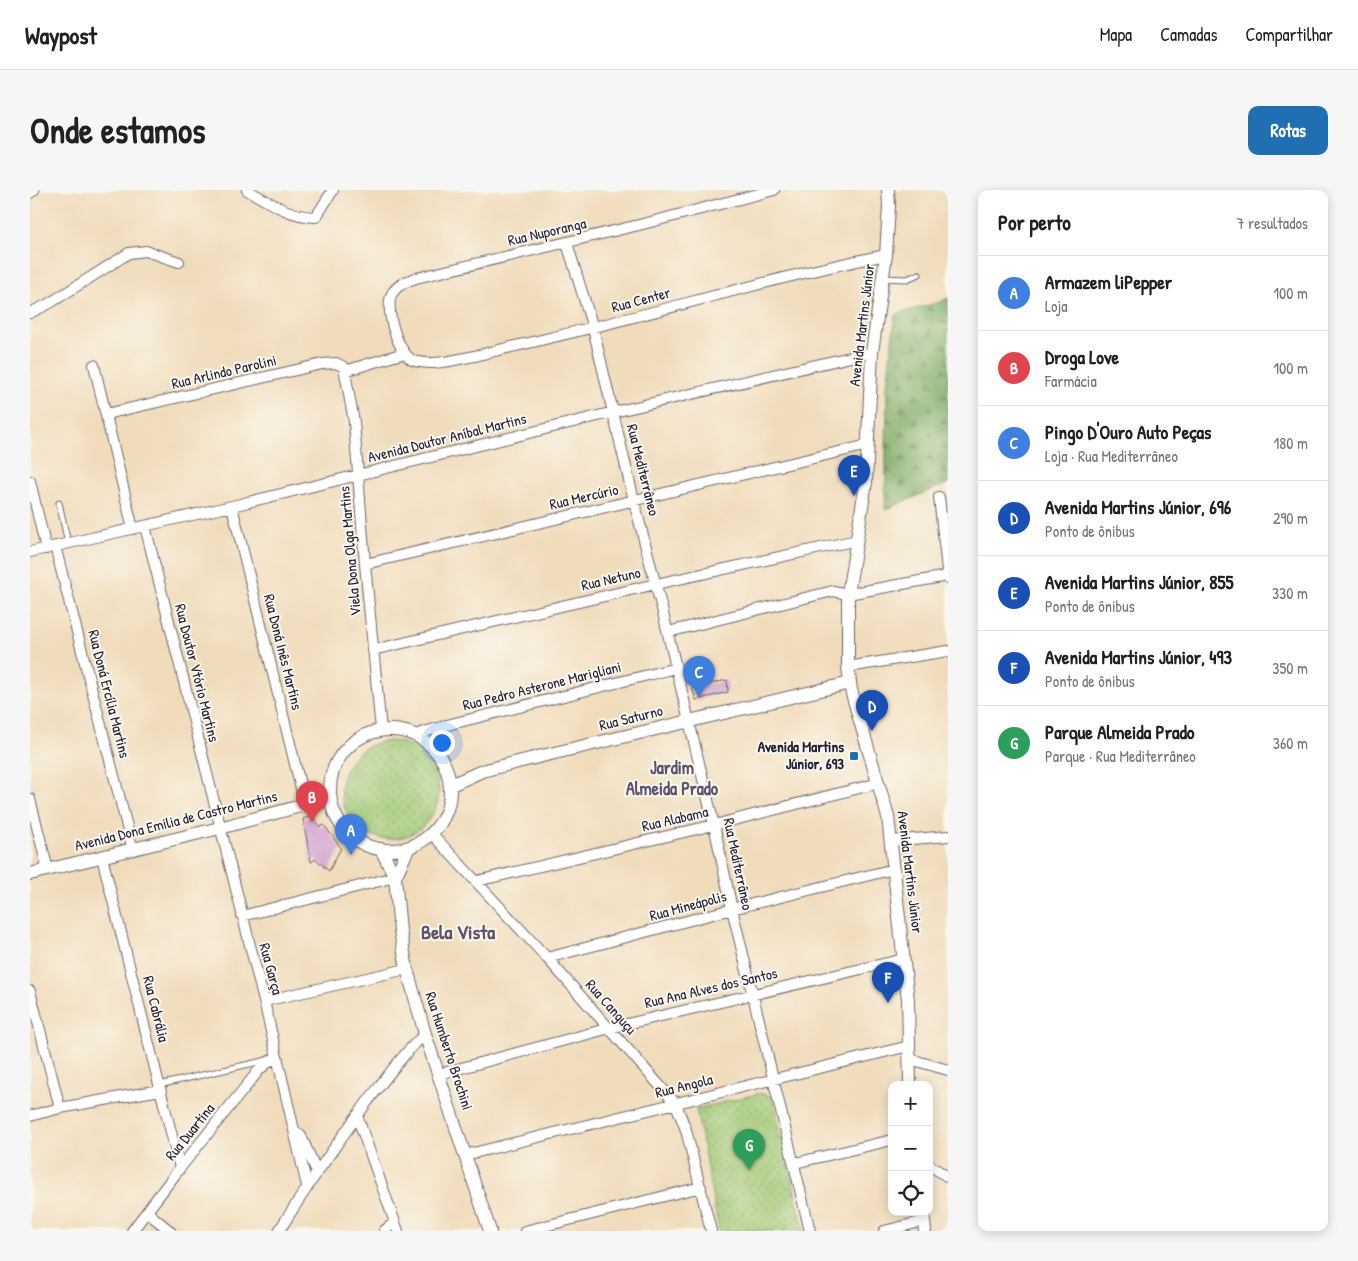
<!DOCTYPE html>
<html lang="pt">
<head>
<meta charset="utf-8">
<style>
  :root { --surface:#fff; --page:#f6f6f6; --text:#202124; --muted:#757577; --line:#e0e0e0; --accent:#1f6fb2 }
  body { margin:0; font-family:"Patrick Hand",sans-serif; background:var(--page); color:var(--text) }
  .controls { position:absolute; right:15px; bottom:15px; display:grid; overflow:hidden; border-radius:10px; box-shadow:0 2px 12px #0003 }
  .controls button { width:45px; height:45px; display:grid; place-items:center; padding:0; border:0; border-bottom:1px solid var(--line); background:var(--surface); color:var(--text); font:25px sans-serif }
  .you { position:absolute; left:411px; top:552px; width:18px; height:18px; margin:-12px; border:4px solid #fff; border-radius:50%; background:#1a73e8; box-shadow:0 0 0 8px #1a73e833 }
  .badge { display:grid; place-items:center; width:32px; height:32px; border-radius:50%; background:var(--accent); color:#fff; font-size:16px; font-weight:700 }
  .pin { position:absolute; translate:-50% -41px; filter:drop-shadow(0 1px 2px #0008) }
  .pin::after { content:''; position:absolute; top:26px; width:18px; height:15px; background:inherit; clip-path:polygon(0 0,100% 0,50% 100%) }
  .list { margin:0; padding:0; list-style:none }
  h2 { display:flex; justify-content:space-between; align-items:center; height:65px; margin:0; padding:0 20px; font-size:21px }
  h2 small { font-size:16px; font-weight:400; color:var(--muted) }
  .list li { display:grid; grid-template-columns:32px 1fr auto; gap:15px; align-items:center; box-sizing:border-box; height:75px; padding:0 20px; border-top:1px solid var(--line) }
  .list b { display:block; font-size:19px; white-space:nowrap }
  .list p { margin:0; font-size:16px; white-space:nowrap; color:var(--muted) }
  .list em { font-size:16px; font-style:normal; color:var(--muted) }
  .icon { flex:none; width:28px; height:28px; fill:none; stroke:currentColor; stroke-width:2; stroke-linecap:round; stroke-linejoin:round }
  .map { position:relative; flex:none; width:918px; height:1041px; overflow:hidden; border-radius:10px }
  header { display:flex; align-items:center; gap:30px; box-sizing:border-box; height:70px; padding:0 25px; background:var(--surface); border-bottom:1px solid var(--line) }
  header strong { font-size:24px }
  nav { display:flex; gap:28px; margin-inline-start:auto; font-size:18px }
  .intro { display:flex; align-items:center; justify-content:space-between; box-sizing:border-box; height:120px; padding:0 30px }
  h1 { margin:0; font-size:35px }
  .button { padding:12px 22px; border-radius:10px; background:var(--accent); color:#fff; font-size:18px; font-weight:700 }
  main { display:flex; gap:30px; padding:0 30px }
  aside { flex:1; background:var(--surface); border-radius:10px; box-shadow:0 2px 12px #0003 }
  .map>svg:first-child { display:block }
  .forest { fill:url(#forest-firs); stroke:#516750 }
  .park { fill:url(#park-dots); stroke:#617558 }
  .building { fill:#d6aad3 }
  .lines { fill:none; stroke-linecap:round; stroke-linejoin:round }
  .service-casing { stroke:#6a6368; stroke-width:7 }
  .minor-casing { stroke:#6a6368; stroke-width:12 }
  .tertiary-casing { stroke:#6a6368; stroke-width:14 }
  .service { stroke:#fff; stroke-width:5 }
  .minor { stroke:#fff; stroke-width:10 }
  .tertiary { stroke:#fff; stroke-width:12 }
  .poi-dot { fill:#1f6fb2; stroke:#fbf7ec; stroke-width:2 }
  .labels { text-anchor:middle; stroke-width:4; stroke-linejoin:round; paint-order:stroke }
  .street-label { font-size:15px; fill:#22223b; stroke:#fbf7ec }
  .poi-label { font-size:15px; font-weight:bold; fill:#22223b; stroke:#fbf7ec; text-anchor:end }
  .quarter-label { font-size:18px; font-weight:bold; fill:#615270; stroke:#fbf7ec }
  .district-label { font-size:20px; font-weight:bold; fill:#615270; stroke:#fbf7ec }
</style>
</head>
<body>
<header>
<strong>Waypost</strong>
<nav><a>Mapa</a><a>Camadas</a><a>Compartilhar</a></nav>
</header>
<div class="intro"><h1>Onde estamos</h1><a class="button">Rotas</a></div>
<main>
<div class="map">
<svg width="918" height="1041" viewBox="0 0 918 1041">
  <defs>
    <pattern id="forest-firs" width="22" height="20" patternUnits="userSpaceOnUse" patternTransform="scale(1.25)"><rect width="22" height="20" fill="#80ac66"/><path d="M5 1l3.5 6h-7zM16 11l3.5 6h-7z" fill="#688c55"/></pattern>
    <pattern id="park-dots" width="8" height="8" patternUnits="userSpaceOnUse" patternTransform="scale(1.25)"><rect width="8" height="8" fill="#a0c874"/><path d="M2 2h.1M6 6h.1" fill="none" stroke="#82a260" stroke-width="1.8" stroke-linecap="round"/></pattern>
  </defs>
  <rect width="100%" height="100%" fill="#fbf7ec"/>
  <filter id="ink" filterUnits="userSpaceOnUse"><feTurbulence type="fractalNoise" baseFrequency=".02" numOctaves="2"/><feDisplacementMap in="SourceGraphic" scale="10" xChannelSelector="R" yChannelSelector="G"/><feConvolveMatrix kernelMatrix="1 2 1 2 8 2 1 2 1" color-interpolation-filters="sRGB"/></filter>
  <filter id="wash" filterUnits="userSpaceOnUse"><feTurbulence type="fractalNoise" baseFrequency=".0096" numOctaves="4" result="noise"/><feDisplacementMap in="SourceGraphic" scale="20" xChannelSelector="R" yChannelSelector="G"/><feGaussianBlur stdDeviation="1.12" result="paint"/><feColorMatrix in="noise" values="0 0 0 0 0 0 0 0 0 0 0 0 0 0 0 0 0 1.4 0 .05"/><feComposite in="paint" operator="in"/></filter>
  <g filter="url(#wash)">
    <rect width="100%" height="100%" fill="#f0dcbb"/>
    <path class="forest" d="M918,108V293L855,320L857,194L865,126L869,123L910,112Z"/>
    <path class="park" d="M311 600a49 49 0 1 1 98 0a49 49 0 1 1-98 0Z
      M730,903L743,907L774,1041H689L666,919Z"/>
    <g id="blocks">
      <path class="building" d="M697,490L698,502L666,510L662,498Z
        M282,626L290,637L294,635L311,658L299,681L286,669L281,672L273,629Z"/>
    </g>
  </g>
  <g filter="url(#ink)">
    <use href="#blocks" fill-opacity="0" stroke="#6a6368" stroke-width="1"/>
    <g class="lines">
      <g class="service-casing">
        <path id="service" d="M853,88L877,89L889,84
          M29,313L38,353
          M129,895L237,870"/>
      </g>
      <g class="minor-casing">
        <path id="minor" d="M217,0C239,12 260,27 286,27L303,0
          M744,0L613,34L386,88C377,91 369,94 363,102C353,115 367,162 382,170C389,173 397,173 404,173C419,172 434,168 449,165C472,159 495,154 519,148C632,122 743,87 856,65
          M0,3L4,0
          M537,53L563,138L604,311L632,419L684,635L702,719L780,1041
          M0,123L20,113L99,63L116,61L149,72
          M64,175L103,339
          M315,181L374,163
          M76,224L292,174L306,173L314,177L324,232L335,374L351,540
          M0,291L16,359
          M909,307L918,389
          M202,316L275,615
          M115,336L234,811L277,996
          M25,356L103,660
          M0,362L202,316L584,222L842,162
          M335,374L838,255
          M638,442L803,401L818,404L917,386
          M343,460L626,394L827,350
          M818,477L918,461
          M385,545L421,534L646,478
          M0,609L18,680
          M402,644L517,768L646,914L656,940L681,1041
          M861,651L918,646
          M72,667L150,978
          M447,691L684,635L849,593
          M212,726L365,687
          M517,768L702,719L864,679
          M0,801L30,918
          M234,811L377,779
          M880,869L918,880
          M409,884L580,838L874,769
          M0,926L30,918L130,900
          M327,926L368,1041
          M270,944L287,982
          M435,965L879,856
          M765,973L862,950
          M899,975L918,987
          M117,1022L140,1041
          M102,1041L150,978L230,879L241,870L248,869
          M249,1041C277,996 307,953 338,911C356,888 373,864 395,844
          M354,1041L365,1032
          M495,1041L671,997
          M854,1041L894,1031"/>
      </g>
      <g class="tertiary-casing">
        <path id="tertiary" d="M858,0L859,16L856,65L842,162L836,292L818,404V477L821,500L858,627L878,810L880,895
          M300 600a60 60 0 1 1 120 0a60 60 0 1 1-120 0Z
          M421,595L452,581L512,566L820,493
          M351,659L365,687L370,741L377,779L395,844L460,1041
          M0,684L190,638L300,608
          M365,687L379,657
          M893,1022L895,1041"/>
      </g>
      <use href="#service" class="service"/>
      <use href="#minor" class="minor"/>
      <use href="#tertiary" class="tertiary"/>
    </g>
  </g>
  <rect class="poi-dot" x="819" y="561" width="10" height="10" rx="2.5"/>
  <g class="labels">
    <g class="street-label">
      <text transform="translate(517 42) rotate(-13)" y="5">Rua Nuporanga</text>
      <text transform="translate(611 110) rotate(-15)" y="5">Rua Center</text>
      <text transform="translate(832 135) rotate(-83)" y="5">Avenida Martins Júnior</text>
      <text transform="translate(194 182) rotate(-13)" y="5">Rua Arlindo Parolini</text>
      <text transform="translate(417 248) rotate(-14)" y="5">Avenida Doutor Aníbal Martins</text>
      <text transform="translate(613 280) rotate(76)" y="5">Rua Mediterrâneo</text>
      <text transform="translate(554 307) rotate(-13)" y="5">Rua Mercúrio</text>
      <text transform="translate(320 361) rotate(-95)" y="5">Viela Dona Olga Martins</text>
      <text transform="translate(581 389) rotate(-13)" y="5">Rua Netuno</text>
      <text transform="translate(253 462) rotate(76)" y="5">Rua Doná Inês Martins</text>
      <text transform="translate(167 483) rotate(76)" y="5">Rua Doutor Vtório Martins</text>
      <text transform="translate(512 496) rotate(-14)" y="5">Rua Pedro Asterone Marigliani</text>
      <text transform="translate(79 504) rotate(76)" y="5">Rua Doná Ercília Martins</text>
      <text transform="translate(601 528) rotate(-14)" y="5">Rua Saturno</text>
      <text transform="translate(645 629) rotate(-13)" y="5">Rua Alabama</text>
      <text transform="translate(146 631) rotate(-14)" y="5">Avenida Dona Emilia de Castro Martins</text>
      <text transform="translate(708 674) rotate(78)" y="5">Rua Mediterrâneo</text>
      <text transform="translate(880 682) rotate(83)" y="5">Avenida Martins Júnior</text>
      <text transform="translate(658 716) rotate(-15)" y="5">Rua Mineápolis</text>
      <text transform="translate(241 779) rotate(75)" y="5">Rua Garça</text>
      <text transform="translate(681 798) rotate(-13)" y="5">Rua Ana Alves dos Santos</text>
      <text transform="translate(581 817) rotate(48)" y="5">Rua Canguçu</text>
      <text transform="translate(126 819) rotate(76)" y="5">Rua Cabrália</text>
      <text transform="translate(419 861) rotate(72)" y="5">Rua Humberto Brochini</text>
      <text transform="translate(654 896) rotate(-14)" y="5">Rua Angola</text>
      <text transform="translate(160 942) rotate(-51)" y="5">Rua Duartina</text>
    </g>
    <g class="poi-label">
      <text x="814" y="562">Avenida Martins<tspan x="814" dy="17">Júnior, 693</tspan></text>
    </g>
    <g class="quarter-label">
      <text x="642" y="584">Jardim<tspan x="642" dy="21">Almeida Prado</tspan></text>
    </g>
    <g class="district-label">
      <text x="428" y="749">Bela Vista</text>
    </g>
  </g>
</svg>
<div class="controls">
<button>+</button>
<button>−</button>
<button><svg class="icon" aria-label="locate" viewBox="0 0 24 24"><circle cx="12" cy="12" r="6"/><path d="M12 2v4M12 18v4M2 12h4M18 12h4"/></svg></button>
</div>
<div class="you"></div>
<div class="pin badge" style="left:321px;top:665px;background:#3f7fe0">A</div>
<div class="pin badge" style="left:282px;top:632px;background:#e0444e">B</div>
<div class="pin badge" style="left:669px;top:507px;background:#3f7fe0">C</div>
<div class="pin badge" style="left:842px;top:541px;background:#1a4fb4">D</div>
<div class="pin badge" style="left:824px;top:306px;background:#1a4fb4">E</div>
<div class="pin badge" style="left:858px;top:813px;background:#1a4fb4">F</div>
<div class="pin badge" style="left:719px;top:980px;background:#2e9e5b">G</div>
</div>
<aside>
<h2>Por perto<small>7 resultados</small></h2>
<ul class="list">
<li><span class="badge" style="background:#3f7fe0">A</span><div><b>Armazem liPepper</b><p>Loja</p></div><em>100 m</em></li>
<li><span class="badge" style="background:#e0444e">B</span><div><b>Droga Love</b><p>Farmácia</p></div><em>100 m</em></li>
<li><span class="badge" style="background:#3f7fe0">C</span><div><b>Pingo D'Ouro Auto Peças</b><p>Loja · Rua Mediterrâneo</p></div><em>180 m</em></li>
<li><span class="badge" style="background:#1a4fb4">D</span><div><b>Avenida Martins Júnior, 696</b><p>Ponto de ônibus</p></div><em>290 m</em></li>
<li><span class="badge" style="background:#1a4fb4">E</span><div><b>Avenida Martins Júnior, 855</b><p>Ponto de ônibus</p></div><em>330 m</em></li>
<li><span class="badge" style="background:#1a4fb4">F</span><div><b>Avenida Martins Júnior, 493</b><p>Ponto de ônibus</p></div><em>350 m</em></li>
<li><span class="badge" style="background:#2e9e5b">G</span><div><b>Parque Almeida Prado</b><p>Parque · Rua Mediterrâneo</p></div><em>360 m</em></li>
</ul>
</aside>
</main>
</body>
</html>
